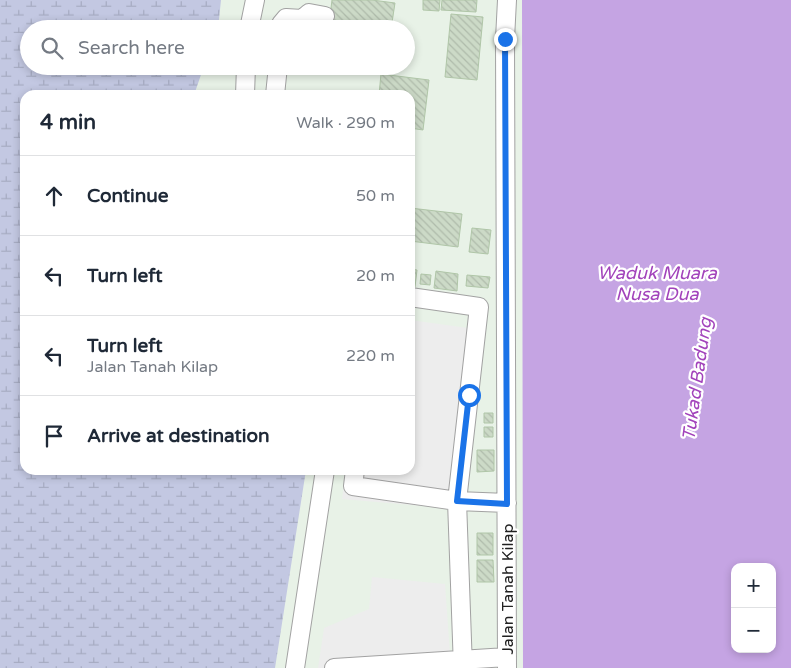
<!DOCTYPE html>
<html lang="en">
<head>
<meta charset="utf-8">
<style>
  :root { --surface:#fff; --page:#f2f2f3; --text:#1f2937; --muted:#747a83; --line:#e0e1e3 }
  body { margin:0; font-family:"Varela Round",sans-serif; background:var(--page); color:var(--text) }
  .controls { position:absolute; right:15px; bottom:15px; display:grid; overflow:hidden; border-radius:10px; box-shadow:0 2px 8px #0003 }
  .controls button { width:45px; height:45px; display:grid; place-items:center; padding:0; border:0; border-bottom:1px solid var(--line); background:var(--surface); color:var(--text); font:25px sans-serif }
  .stop { position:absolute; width:15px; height:15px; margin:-11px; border:4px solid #1a73e8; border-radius:50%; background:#fff }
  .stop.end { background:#1a73e8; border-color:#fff; box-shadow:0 1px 5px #0008 }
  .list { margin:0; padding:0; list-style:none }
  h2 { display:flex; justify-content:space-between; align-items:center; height:65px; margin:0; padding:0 20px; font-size:21px }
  h2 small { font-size:16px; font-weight:400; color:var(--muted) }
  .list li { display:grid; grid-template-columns:32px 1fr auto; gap:15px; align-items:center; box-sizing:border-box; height:80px; padding:0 20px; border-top:1px solid var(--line) }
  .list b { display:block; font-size:19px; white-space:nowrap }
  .list p { margin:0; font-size:16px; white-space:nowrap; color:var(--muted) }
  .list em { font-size:16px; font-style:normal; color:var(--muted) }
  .icon { flex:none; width:28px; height:28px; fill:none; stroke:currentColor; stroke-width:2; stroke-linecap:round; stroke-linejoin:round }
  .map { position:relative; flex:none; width:791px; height:668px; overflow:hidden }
  .search { position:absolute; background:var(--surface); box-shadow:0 2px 8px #0003; left:20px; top:20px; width:395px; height:55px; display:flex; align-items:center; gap:12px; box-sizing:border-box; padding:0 18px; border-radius:28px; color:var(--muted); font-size:19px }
  .panel { position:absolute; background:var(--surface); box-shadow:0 2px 8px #0003; left:20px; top:90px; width:395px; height:385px; border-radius:15px }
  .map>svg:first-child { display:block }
  .wetland { fill:url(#wetland-marsh) }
  .parking { fill:#ededed }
  .water { fill:#c5a4e3; fill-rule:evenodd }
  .building { fill:url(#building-back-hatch); stroke:#b0c6a8 }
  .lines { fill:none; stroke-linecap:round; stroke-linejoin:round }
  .minor-casing { stroke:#a2a2a2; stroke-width:20 }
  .minor { stroke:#fff; stroke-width:18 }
  .route { stroke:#1a73e8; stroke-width:6 }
  .labels { text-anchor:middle; stroke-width:4.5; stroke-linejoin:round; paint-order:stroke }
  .street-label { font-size:16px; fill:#212121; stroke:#fff }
  .water-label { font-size:18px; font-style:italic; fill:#a243bb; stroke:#fff }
</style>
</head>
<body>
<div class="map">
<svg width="791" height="668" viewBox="0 0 791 668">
  <defs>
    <pattern id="wetland-marsh" width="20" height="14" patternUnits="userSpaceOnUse" patternTransform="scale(1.25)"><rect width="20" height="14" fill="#c3c8e2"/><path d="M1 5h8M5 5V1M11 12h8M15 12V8" fill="none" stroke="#a7acc2"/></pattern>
    <pattern id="building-back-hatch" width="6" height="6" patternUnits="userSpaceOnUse" patternTransform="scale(1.25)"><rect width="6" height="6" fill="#ccdac7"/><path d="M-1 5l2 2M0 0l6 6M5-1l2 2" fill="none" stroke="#afbbab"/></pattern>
  </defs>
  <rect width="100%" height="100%" fill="#e8f2e7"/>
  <path class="wetland" d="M0,0H221L218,29H29V66H204L194,95H25V470H306L275,668H0Z"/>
  <path class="parking" d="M410,320L468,328L447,508L342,499L346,470H410Z
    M372,577L445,584L451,668H318L324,628L369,609Z"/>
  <path class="water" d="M522,0H791V668H523ZM735,567H772V649H735Z"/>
  <path class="building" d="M332,0H372L395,3L391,29H366L329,24Z
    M423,0H440L439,11L423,10Z
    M442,0H477L476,12L441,10Z
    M451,14L483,17L477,80L445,77Z
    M309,25L336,29H308Z
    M336,66H361V70Z
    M381,74L429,80L423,130L410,128V95H379Z
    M410,195L413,196L411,207H410Z
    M410,208L462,214L458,247L410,241Z
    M472,228L491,230L488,254L469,252Z
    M410,269L417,270L415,287L410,286Z
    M436,271L458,274L457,291L434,288Z
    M421,274L431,275L430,285L420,284Z
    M467,275L490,277L488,288L466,286Z
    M484,413H493V423H484Z
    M484,427H493V437H484Z
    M477,450H494V471L477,472Z
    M477,533H493V555H477Z
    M477,560H493L494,582H477Z"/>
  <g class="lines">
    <g class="minor-casing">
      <path id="minor" d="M249,29L255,0
        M281,29V24L286,18L302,19L309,13L325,16
        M245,95L246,66
        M275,95L278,66
        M410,297L479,307L457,501L463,668
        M355,470L353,486L457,501L507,503
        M295,668L325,470
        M334,668L507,657
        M507,668L505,39L507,0"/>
    </g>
    <use href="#minor" class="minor"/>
  </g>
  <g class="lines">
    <path class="route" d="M469,395L457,501L507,504L505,39"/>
  </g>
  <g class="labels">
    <g class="street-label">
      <text transform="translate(507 589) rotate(-90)" y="6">Jalan Tanah Kilap</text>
    </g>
    <g class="water-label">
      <text x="657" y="279">Waduk Muara<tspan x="657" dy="21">Nusa Dua</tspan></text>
      <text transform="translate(697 379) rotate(-82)" y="6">Tukad Badung</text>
    </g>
  </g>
</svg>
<div class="controls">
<button>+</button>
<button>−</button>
</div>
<div class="stop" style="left:469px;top:395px"></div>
<div class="stop end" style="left:505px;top:39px"></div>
<div class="search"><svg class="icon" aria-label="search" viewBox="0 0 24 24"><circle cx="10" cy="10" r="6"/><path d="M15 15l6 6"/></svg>Search here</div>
<section class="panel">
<h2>4 min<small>Walk · 290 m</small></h2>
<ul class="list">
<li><svg class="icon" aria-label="ahead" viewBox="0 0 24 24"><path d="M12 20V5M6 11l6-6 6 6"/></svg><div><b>Continue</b></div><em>50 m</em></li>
<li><svg class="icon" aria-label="left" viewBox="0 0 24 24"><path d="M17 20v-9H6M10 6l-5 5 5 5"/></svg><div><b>Turn left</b></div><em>20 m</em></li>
<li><svg class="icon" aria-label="left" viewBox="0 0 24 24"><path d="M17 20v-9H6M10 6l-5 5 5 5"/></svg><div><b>Turn left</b><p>Jalan Tanah Kilap</p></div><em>220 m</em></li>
<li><svg class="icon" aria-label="arrive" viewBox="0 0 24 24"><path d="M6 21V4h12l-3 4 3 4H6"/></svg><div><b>Arrive at destination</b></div></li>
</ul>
</section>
</div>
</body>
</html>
